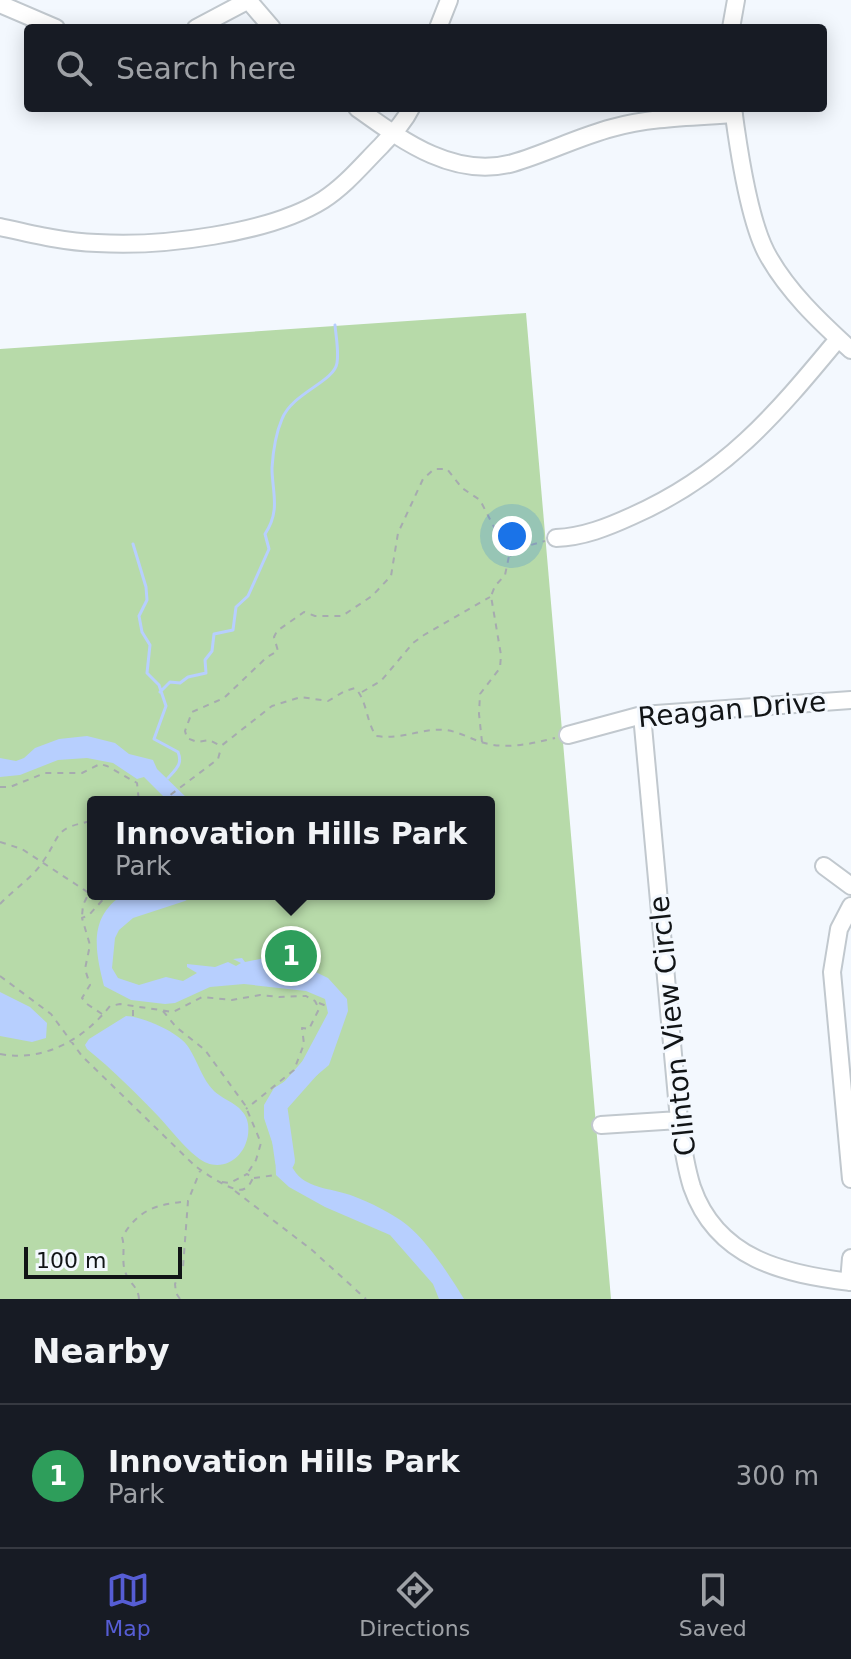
<!DOCTYPE html>
<html lang="en">
<head>
<meta charset="utf-8">
<style>
  :root { --surface:#171b24; --page:#20242c; --text:#f1f3f6; --muted:#9ea1a6; --line:#363941; --accent:#565dd4 }
  body { margin:0; font-family:"DejaVu Sans",sans-serif; background:var(--page); color:var(--text) }
  .scale { position:absolute; left:24px; bottom:20px; width:158px; box-sizing:border-box; padding-left:8px; border:4px solid #111416; border-top:0; font-size:22px; line-height:28px; white-space:nowrap; color:#111416; -webkit-text-stroke:6px #f3f8fe; paint-order:stroke }
  .you { position:absolute; left:512px; top:536px; width:28px; height:28px; margin:-20px; border:6px solid #fff; border-radius:50%; background:#1a73e8; box-shadow:0 0 0 12px #1a73e833 }
  .badge { display:grid; place-items:center; width:52px; height:52px; border-radius:50%; background:var(--accent); color:#fff; font-size:26px; font-weight:700 }
  .pin { position:absolute; translate:-50% -50%; border:4px solid #fff; box-shadow:0 2px 8px #0006 }
  .popup { position:absolute; left:87px; top:796px; width:408px; height:104px; box-sizing:border-box; display:grid; place-content:center; border-radius:8px; background:var(--surface); filter:drop-shadow(0 2px 6px #0005); font-size:26px; white-space:nowrap; color:var(--muted) }
  .popup b { font-size:30px; color:var(--text) }
  .popup::after { content:''; position:absolute; left:50%; top:100%; margin-left:-16px; border:16px solid transparent; border-top-color:var(--surface) }
  .list { margin:0; padding:0; list-style:none }
  h2 { display:flex; justify-content:space-between; align-items:center; height:104px; margin:0; padding:0 32px; font-size:34px }
  h2 small { font-size:26px; font-weight:400; color:var(--muted) }
  .list li { display:grid; grid-template-columns:52px 1fr auto; gap:24px; align-items:center; box-sizing:border-box; height:144px; padding:0 32px; border-top:2px solid var(--line) }
  .list b { display:block; font-size:30px; white-space:nowrap }
  .list p { margin:0; font-size:26px; white-space:nowrap; color:var(--muted) }
  .list em { font-size:26px; font-style:normal; color:var(--muted) }
  .icon { flex:none; width:44px; height:44px; fill:none; stroke:currentColor; stroke-width:2; stroke-linecap:round; stroke-linejoin:round }
  .map { position:relative; flex:none; width:851px; height:1299px; overflow:hidden }
  .search { position:absolute; background:var(--surface); box-shadow:0 4px 20px #0003; left:24px; right:24px; top:24px; height:88px; display:flex; align-items:center; gap:20px; box-sizing:border-box; padding:0 28px; border-radius:8px; color:var(--muted); font-size:30px }
  .sheet { height:248px; background:var(--surface) }
  nav { display:flex; justify-content:space-around; align-items:center; box-sizing:border-box; height:112px; border-top:2px solid var(--line); background:var(--surface); font-size:22px; color:var(--muted) }
  nav a { display:grid; justify-items:center; gap:4px }
  nav .on { color:var(--accent) }
  .map>svg:first-child { display:block }
  .green { fill:#b7daa9; fill-rule:evenodd }
  .water { fill:#b7cffe }
  .lines { fill:none; stroke-linecap:round; stroke-linejoin:round }
  .stream { stroke:#b7cffe; stroke-width:3 }
  .river { stroke:#b7cffe; stroke-width:20 }
  .minor-casing { stroke:#c1c8ce; stroke-width:20 }
  .path { stroke:#a6aaaf; stroke-width:2; stroke-dasharray:6 6; stroke-linecap:butt }
  .minor { stroke:#fff; stroke-width:16 }
  .labels { text-anchor:middle; stroke-width:6; stroke-linejoin:round; paint-order:stroke }
  .street-label { font-size:28px; fill:#111416; stroke:#f3f8fe }
</style>
</head>
<body>
<div class="map">
<svg width="851" height="1299" viewBox="0 0 851 1299">
  <rect width="100%" height="100%" fill="#f3f8fe"/>
  <path class="green" d="M526,313L611,1299H0V349ZM93,802H489V894H93Z"/>
  <path class="water" d="M87,736L115,743L129,754L153,760L157,769L191,802H169L144,777L137,779L113,763L87,758L58,760L20,775L0,777V758L16,761L24,758L35,748L59,739Z
    M124,894H197L185,901L133,918L119,930L115,938L112,968L118,978L139,985L166,977L183,981L197,973L187,967V964L215,967L228,962L236,966L241,963L233,959L242,958L245,962L269,957L297,963L328,978L347,999L348,1011L329,1065L310,1081L296,1082C286,1090 277,1113 280,1127C282,1141 287,1161 296,1173C308,1189 336,1189 353,1196C371,1203 392,1213 407,1225C428,1242 450,1276 464,1299H439L433,1284L390,1235L325,1207L289,1187L276,1175L275,1151L264,1118V1105L274,1088L295,1075L328,1013L325,999L306,991L244,984L210,987L175,1003L165,1004L131,1000L104,986C95,950 88,917 124,894Z
    M0,992L30,1007L47,1023L46,1038L32,1042L0,1036Z
    M126,1016C142,1016 181,1033 189,1048C198,1062 202,1079 214,1091C226,1102 245,1105 248,1124C252,1154 222,1178 197,1157C183,1146 171,1130 159,1117C136,1093 113,1070 87,1049L85,1045L89,1039Z"/>
  <g class="lines">
    <path class="stream" d="M133,544L146,587L147,600L139,616L142,632L150,645L147,673L159,685L166,706L154,739L178,752C183,764 176,769 168,778
      M160,692L170,682L180,683L188,677L206,673L205,660L212,651L214,634L233,630L236,607L248,596L269,549L265,534C281,510 272,492 272,468C273,452 276,433 282,419C292,393 334,382 337,363C339,351 336,337 335,325"/>
    <path class="river" d="M285,1161L277,1105L316,1061"/>
    <g class="minor-casing">
      <path id="minor" d="M248,0L272,28
        M0,4L56,28
        M196,28L249,0
        M438,28L449,0
        M731,28L736,0
        M357,108C403,141 454,179 513,163C547,153 578,137 612,128C651,117 693,117 734,114
        M733,108C738,146 749,219 766,252C786,290 820,322 851,350
        M0,227C31,234 64,242 97,243C160,247 269,234 323,200C346,185 362,165 381,146C393,133 403,124 411,108
        M556,538C583,537 608,527 632,516C725,475 775,415 838,339
        M642,715L679,1120C682,1143 685,1165 692,1187C717,1259 784,1274 851,1282
        M568,735L642,715L851,700
        M824,866L851,886
        M851,906L839,929L832,972L851,1179
        M601,1125L679,1120
        M849,1282L851,1258"/>
    </g>
    <path class="path" d="M510,556L527,546L545,541
      M362,692L381,681L413,643L424,635L490,597
      M482,742L479,714L480,694L500,668L501,655L491,596L495,586L505,575L509,556L480,500L462,488L447,469H434L423,479L398,533L391,576L372,596L342,616H315L304,612L277,631L274,637L278,651L267,657L224,698L192,712L185,731L187,738L197,742L209,740L221,746L272,706L301,697L328,701L345,691L355,688C367,700 366,721 376,736C404,740 420,728 445,730C457,731 469,738 481,742C506,750 530,744 555,738
      M0,787H10L45,773H82L100,764L107,766L137,783L139,802
      M161,802L218,759L221,748
      M0,842L22,849L89,893L83,905L82,916
      M0,904C13,890 31,879 42,863C62,835 52,828 93,821
      M0,976L51,1014L82,1056L194,1165C203,1172 234,1194 244,1189C249,1187 251,1182 253,1178L247,1174L230,1183L221,1182
      M319,1003L329,1007
      M163,1011L176,1027L205,1050L245,1105L261,1143L256,1160L247,1174
      M102,1014L87,1004L82,998L90,985L85,969L90,945L82,918L89,915L108,894
      M133,1016V1008
      M0,1054C44,1062 83,1040 110,1006L120,1004L173,1012L202,997L232,1000L260,995L279,997L306,996L315,1001L319,1009L309,1029L302,1028L304,1044L294,1070L246,1109
      M254,1178L276,1175
      M235,1191L312,1250L366,1299
      M139,1299C138,1287 132,1286 127,1276C120,1263 126,1250 122,1237C140,1208 156,1205 188,1201
      M180,1299L176,1293L175,1284L183,1267L188,1201L200,1171"/>
    <use href="#minor" class="minor"/>
  </g>
  <g class="labels">
    <g class="street-label">
      <text transform="translate(732 709) rotate(-5)" y="10">Reagan Drive</text>
      <text transform="translate(672 1026) rotate(-96)" y="10">Clinton View Circle</text>
    </g>
  </g>
</svg>
<div class="scale">100 m</div>
<div class="you"></div>
<div class="pin badge" style="left:291px;top:956px;background:#2e9e5b">1</div>
<div class="popup"><b>Innovation Hills Park</b>Park</div>
<div class="search"><svg class="icon" aria-label="search" viewBox="0 0 24 24"><circle cx="10" cy="10" r="6"/><path d="M15 15l6 6"/></svg>Search here</div>
</div>
<section class="sheet">
<h2>Nearby<small></small></h2>
<ul class="list">
<li><span class="badge" style="background:#2e9e5b">1</span><div><b>Innovation Hills Park</b><p>Park</p></div><em>300 m</em></li>
</ul>
</section>
<nav>
<a class="on"><svg class="icon" aria-label="map" viewBox="0 0 24 24"><path d="M3 6l6-2 6 2 6-2v14l-6 2-6-2-6 2zM9 4v14M15 6v14"/></svg>Map</a>
<a><svg class="icon" aria-label="directions" viewBox="0 0 24 24"><path d="M12 3l9 9-9 9-9-9zM9 14v-3h6M13 9l2 2-2 2"/></svg>Directions</a>
<a><svg class="icon" aria-label="saved" viewBox="0 0 24 24"><path d="M7 4h10v16l-5-4-5 4z"/></svg>Saved</a>
</nav>
</body>
</html>
